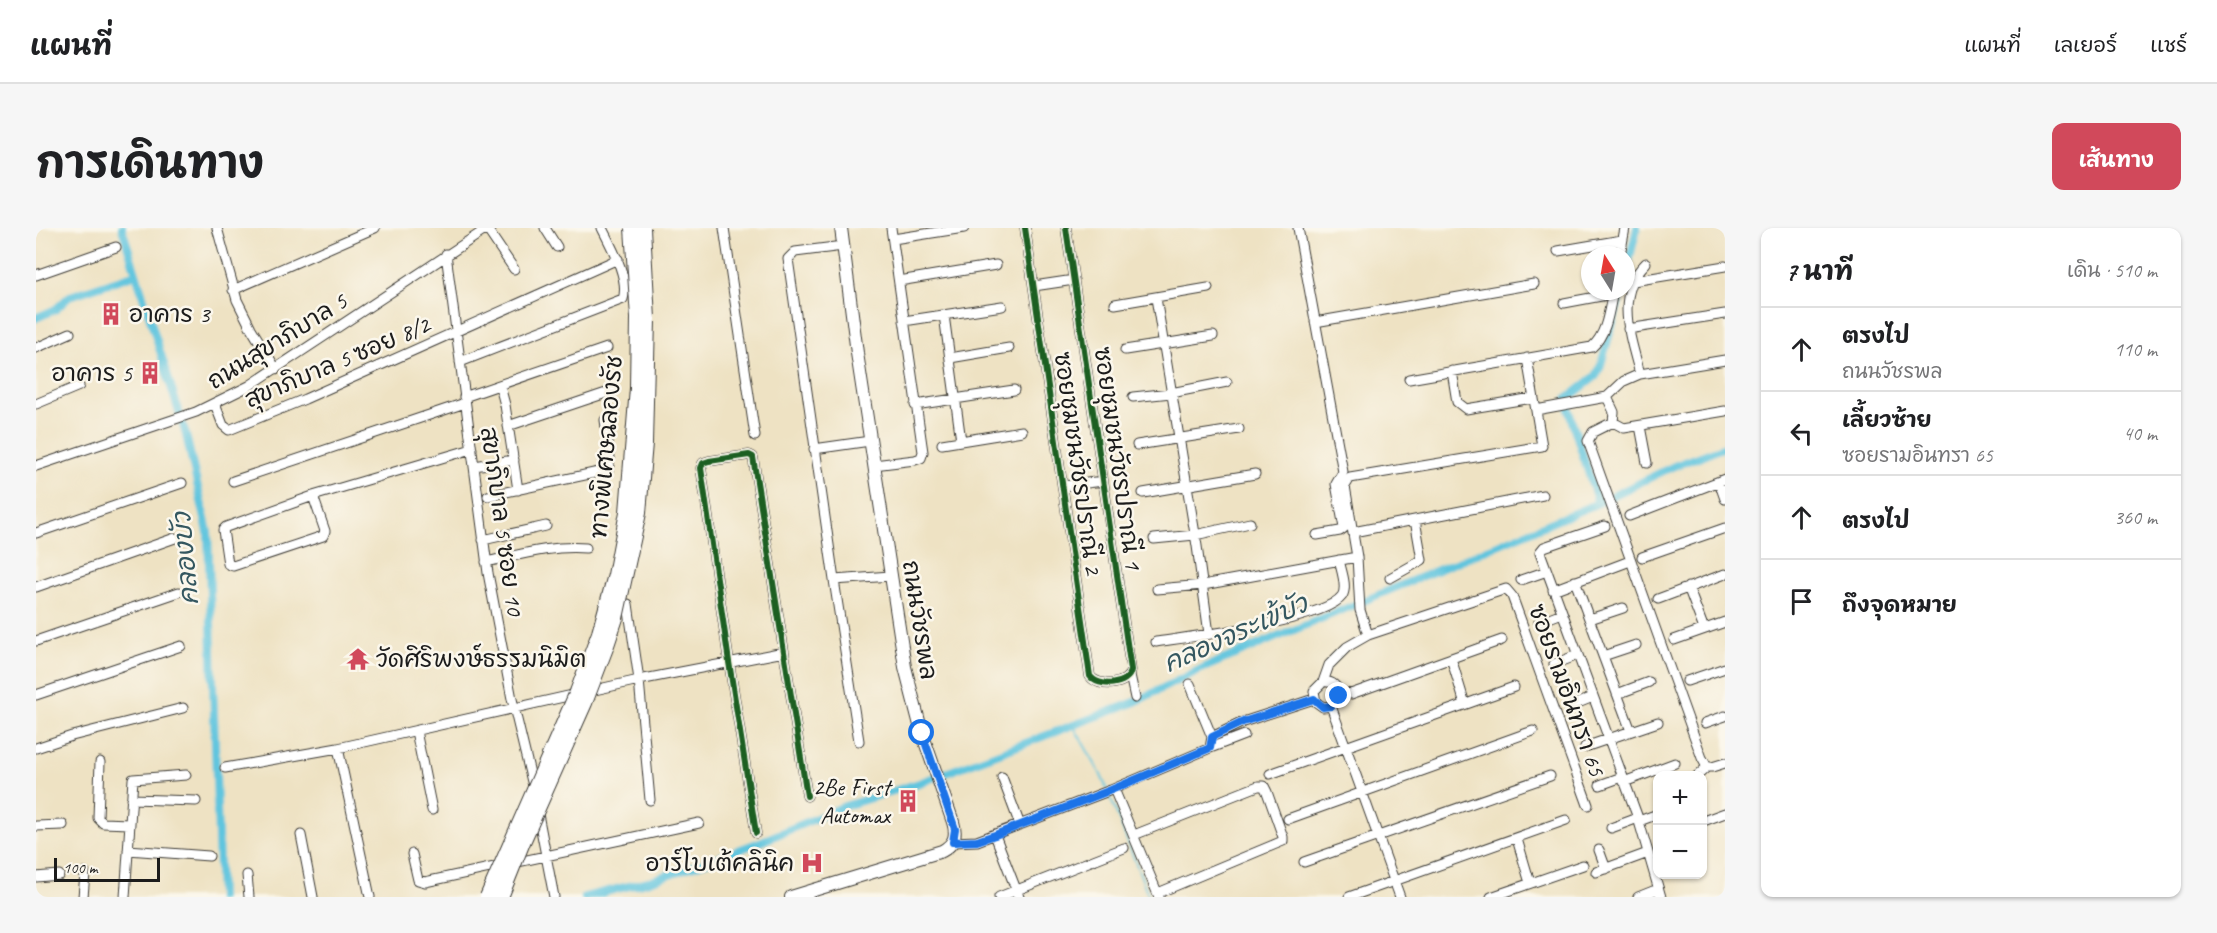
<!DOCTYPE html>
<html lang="th">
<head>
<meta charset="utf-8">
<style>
  :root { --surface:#fff; --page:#f6f6f6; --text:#202124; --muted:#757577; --line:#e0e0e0; --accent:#d1495b }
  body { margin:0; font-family:Caveat,"Playpen Sans Thai",sans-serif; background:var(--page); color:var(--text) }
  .controls { position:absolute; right:18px; bottom:18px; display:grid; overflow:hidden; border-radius:12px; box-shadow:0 2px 4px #0004 }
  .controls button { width:54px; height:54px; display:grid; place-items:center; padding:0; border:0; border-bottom:2px solid var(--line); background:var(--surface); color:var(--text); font:30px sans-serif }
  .compass { position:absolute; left:1545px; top:18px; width:54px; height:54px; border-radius:50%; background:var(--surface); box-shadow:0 2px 4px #0004; rotate:349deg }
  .scale { position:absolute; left:18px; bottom:15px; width:106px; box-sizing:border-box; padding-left:6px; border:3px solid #1c1c1c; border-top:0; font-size:16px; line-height:21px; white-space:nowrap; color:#1c1c1c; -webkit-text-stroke:4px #fbf7ec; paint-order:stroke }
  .stop { position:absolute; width:18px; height:18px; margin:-14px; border:4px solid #1a73e8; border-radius:50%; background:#fff }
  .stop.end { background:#1a73e8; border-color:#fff; box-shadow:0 2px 6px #0008 }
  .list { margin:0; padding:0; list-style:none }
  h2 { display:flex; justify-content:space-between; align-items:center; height:78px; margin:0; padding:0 24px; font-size:26px }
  h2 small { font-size:20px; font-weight:400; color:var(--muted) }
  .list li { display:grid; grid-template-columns:39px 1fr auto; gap:18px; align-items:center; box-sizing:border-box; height:84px; padding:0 24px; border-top:2px solid var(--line) }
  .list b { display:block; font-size:22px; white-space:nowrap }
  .list p { margin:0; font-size:20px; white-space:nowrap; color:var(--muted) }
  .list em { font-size:20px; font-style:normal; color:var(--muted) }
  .icon { flex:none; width:33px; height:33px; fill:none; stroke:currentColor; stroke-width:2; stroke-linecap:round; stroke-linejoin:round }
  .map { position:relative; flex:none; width:1689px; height:669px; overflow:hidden; border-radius:12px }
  header { display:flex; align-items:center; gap:36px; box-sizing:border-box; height:84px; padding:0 30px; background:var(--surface); border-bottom:2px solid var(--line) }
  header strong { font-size:28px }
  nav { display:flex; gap:33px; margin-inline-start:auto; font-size:21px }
  .intro { display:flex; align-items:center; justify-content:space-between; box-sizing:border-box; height:144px; padding:0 36px }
  h1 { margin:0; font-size:42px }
  .button { padding:15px 27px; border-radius:12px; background:var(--accent); color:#fff; font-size:21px; font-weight:700 }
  main { display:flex; gap:36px; padding:0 36px }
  aside { flex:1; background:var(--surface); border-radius:12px; box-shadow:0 2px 4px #0004 }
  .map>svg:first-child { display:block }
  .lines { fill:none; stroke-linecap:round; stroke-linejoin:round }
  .stream { stroke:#61c5de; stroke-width:2 }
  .canal { stroke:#61c5de; stroke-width:8 }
  .minor-casing { stroke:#3c3a35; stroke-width:11 }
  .major-casing { stroke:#3c3a35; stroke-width:14 }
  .minor { stroke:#fff; stroke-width:9 }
  .major { stroke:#fff; stroke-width:12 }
  .highway-bridge-casing { stroke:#3c3a35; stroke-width:16; stroke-linecap:butt }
  .highway-bridge { stroke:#fff; stroke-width:14 }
  .cycleway-casing { stroke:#fbf7ec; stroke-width:10 }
  .cycleway { stroke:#1b5e20; stroke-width:6 }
  .route { stroke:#1a73e8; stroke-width:8 }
  .labels { text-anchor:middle; stroke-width:5; stroke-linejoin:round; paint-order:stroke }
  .poi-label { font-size:24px; fill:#1c1c1c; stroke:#fbf7ec; text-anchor:end }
  .street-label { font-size:24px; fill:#1c1c1c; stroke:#fbf7ec }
  .water-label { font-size:26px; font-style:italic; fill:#345760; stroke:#fbf7ec }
</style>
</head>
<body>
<header>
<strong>แผนที่</strong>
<nav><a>แผนที่</a><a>เลเยอร์</a><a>แชร์</a></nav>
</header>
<div class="intro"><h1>การเดินทาง</h1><a class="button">เส้นทาง</a></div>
<main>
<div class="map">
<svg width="1689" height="669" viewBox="0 0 1689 669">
  <rect width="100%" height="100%" fill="#fbf7ec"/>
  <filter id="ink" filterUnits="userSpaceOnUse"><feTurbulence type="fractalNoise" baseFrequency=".0167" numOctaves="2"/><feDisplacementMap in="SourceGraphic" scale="12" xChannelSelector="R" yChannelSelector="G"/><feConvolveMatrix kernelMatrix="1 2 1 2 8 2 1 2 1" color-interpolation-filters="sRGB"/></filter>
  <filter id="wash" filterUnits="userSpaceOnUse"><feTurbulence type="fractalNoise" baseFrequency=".008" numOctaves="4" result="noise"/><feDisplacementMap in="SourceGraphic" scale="24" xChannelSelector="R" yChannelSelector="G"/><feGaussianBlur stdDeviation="1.35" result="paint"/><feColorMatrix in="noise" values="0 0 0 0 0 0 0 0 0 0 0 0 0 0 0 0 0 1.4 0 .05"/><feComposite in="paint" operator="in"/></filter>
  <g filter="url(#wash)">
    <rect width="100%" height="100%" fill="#eee2c3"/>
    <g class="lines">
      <path class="stream" d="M1037,497L1064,545L1071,561
        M1073,566L1113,669"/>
      <path class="canal" d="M86,0L150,207L172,304L184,669
        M1590,45L1601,0
        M0,90L20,81L34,68L100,46
        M1562,275L1535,190L1531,171L1560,148L1564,140L1586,63
        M549,669L613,653L681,630L724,614L809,578L883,555L1099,474L1165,441L1562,275L1638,238L1689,219"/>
    </g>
  </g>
  <g filter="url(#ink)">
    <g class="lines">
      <g class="minor-casing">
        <path id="minor" d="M181,0L201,72L215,100L240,141
          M509,0L521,19
          M688,0L719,208
          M989,0L1054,448C1062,460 1093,458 1095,442L1030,0
          M1262,0L1307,244L1300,256L1308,300L1304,303L1281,307
          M451,1L478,41
          M857,11L928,0
          M1522,23L1586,12
          M410,26L452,345L476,471L498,562
          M1584,27L1589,0
          M0,47L80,19
          M863,53L960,37
          M1597,53L1689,38
          M998,58L1038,52
          M197,62L339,0
          M1120,70L1161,318L1173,406
          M1528,75L1576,66
          M1079,76L1172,60
          M908,87L925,213
          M868,93L966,78
          M1279,94L1498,56
          M1592,101L1689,86
          M0,120L34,105
          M1089,122L1177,108
          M914,130L973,120
          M424,134L587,71C594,51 575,18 566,0
          M1416,143L1421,174L1430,181L1497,170
          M1604,146C1594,108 1578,66 1610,35
          M1373,151L1556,119C1571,106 1573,82 1577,63
          M464,158L469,177L482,262
          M428,169L571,120
          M1097,169L1135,165L1191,154
          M1571,169L1578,184L1577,194L1588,200L1689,183
          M0,176L43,158
          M179,176L187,197L193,202L269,171L582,31
          M879,177L978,162
          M1500,182L1571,169L1588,153L1604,146L1689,132
          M1577,194L1557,204L1552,213L1666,530L1671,539
          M472,198L579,162
          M1604,198L1611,235
          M906,216L986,203
          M1101,217L1203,201
          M778,221L834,213
          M838,237L879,232L885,230L887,224L855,0
          M0,238L160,184L213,158L452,0
          M438,238L478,232
          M197,253L429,175
          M1683,254L1689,271
          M1027,258L1067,253
          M1107,265L1219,246
          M277,268L289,303L287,308L197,338L192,336L187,302L190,299L277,268L436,221
          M452,268L572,242L574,230L569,192
          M1593,288L1689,251
          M1569,298L1508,319L1504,324L1602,590L1625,669
          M1317,304L1507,267
          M0,305L146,255
          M1118,311L1159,307L1214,295
          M447,312L510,298
          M1606,329L1689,300
          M450,334C483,327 516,317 550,320
          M1354,350L1386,332L1379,292
          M798,352L752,31L759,24L807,18
          M1485,352L1511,343
          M1539,353L1595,503
          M0,359L139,310
          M1652,359L1668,401
          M1121,361L1167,357L1321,329
          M1517,362L1594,333
          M1622,371L1689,346
          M592,376L603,452L748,424
          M1554,391L1587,380
          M1503,394L1526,385
          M1332,407L1324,382L1321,329L1309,258L1314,250L1506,218L1491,130
          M1638,412L1689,394
          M0,413L143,364
          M1120,414C1153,409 1288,393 1306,368C1312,359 1305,342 1303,332
          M1567,428L1600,417
          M1415,430L1429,476
          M1518,436L1541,427
          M1094,447L1099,470
          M1651,453L1689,440
          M1287,454C1296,453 1303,458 1303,468L1295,478L1287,479L1280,474L1278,463L1287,454L1293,437L1311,419L1332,407L1470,361L1476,368L1552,577
          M1154,456L1176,509
          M1303,464L1315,466L1466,412
          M1581,466L1613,454
          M0,467L145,418
          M1295,478L1364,669
          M1532,479L1557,469
          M1669,495L1689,488
          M380,503L396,582
          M823,513L798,352L855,348
          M1549,519L1622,494
          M0,520L36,508L147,480
          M302,520L334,669
          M1174,520L1208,507
          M64,534L62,590L67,595L93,596
          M189,540L302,520L603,452L614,572
          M1234,546L1478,459
          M1661,548L1671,539H1676L1689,535
          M966,549L984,597
          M1588,554L1639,535
          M1564,557L1586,549
          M1078,561L1123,669
          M95,571L160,573
          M501,581L518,669
          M1252,591L1497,503
          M1670,592L1689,585
          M1603,593L1622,586
          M0,598L27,597
          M1575,600L1602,590
          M720,605L693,434L665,240L667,235L673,233L713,227L717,229L771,568
          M265,607L277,669
          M959,607L983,669
          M1098,607L1222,558H1228L1231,564L1247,609V613L1122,665
          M1481,611L1494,655
          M917,614L941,613L1075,562L1174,520L1176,509L1207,494L1278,471
          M92,622L173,628
          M1563,622L1570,641
          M376,626L382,652L389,654L663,595
          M1268,634L1514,548
          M1560,644L1612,625
          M211,647L213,669
          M0,649L23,647
          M47,669L49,645
          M89,669L97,551L150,547
          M963,669L1088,620
          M1313,669L1530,592
          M1455,669L1547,637
          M1602,669L1622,661"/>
      </g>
      <g class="major-casing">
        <path id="major" d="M755,669L906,623C919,616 921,607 917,594L886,505L869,439L821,125L805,0"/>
      </g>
      <use href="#minor" class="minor"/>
      <use href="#major" class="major"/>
      <g class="highway-bridge-casing">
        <path id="highway-bridge" d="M451,669L541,464L563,405L579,347L591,284L601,160L602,90L596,0
          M465,669L487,614L549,475L570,420L580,390L603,285L609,215L612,91L607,0"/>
      </g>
      <use href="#highway-bridge" class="highway-bridge"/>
      <g class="cycleway-casing">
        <path id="cycleway" d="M989,0L1054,448C1062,460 1093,458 1095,442L1030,0
          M720,605L693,434L665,240L667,235L673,233L713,227L717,229L771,568"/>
      </g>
      <use href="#cycleway" class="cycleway"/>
    </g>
  </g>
  <g class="lines" filter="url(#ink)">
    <path class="route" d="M886,505L919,601L917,614L941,613L959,607L1075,562L1174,520L1176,509L1207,494L1278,471L1287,479L1295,478L1303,468"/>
  </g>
  <defs>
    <g id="building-bare" transform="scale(1.8)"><path d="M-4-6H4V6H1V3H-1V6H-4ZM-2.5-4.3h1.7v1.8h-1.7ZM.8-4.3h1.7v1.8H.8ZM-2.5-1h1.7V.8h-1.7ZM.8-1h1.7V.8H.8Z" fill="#d1495b" stroke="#fbf7ec" stroke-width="2.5" paint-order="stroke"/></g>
    <g id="temple-bare" transform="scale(1.8)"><path d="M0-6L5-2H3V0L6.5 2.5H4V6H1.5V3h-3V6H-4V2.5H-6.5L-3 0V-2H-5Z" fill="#d1495b" stroke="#fbf7ec" stroke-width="2.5" paint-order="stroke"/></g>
    <g id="hospital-bare" transform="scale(1.8)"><path d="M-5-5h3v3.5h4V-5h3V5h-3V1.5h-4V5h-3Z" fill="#d1495b" stroke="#fbf7ec" stroke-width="2.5" paint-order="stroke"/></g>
  </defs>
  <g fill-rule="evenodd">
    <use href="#building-bare" x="75" y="86"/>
    <use href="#building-bare" x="114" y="145"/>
    <use href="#temple-bare" x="322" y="431"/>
    <use href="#building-bare" x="872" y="573"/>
    <use href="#hospital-bare" x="776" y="635"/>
  </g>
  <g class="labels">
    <g class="poi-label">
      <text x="93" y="94" text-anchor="start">อาคาร 3</text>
      <text x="96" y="153">อาคาร 5</text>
      <text x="340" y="439" text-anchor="start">วัดศิริพงษ์ธรรมนิมิต</text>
      <text x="854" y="567">2Be First<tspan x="854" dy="28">Automax</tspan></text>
      <text x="758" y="643">อาร์โบเต้คลินิค</text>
    </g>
    <g class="street-label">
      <text transform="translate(241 113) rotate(-32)" y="8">ถนนสุขาภิบาล 5</text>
      <text transform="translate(301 134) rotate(-23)" y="8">สุขาภิบาล 5 ซอย 8/2</text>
      <text transform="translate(570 219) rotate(-85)" y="8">ทางพิเศษฉลองรัช</text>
      <text transform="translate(1082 230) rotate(82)" y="8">ซอยชุมชนวัชรปราณี 1</text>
      <text transform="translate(1042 235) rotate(82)" y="8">ซอยชุมชนวัชรปราณี 2</text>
      <text transform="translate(466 293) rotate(82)" y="8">สุขาภิบาล 5 ซอย 10</text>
      <text transform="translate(884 392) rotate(81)" y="8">ถนนวัชรพล</text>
      <text transform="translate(1531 462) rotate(70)" y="8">ซอยรามอินทรา 65</text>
    </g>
    <g class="water-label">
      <text transform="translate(149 331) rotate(-95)" y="9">คลองบัว</text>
      <text transform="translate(1199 405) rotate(-24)" y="9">คลองจระเข้บัว</text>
    </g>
  </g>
</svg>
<div class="controls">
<button>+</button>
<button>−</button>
</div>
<svg class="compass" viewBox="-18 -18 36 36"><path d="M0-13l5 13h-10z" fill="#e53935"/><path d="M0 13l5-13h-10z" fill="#757577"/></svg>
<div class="scale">100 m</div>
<div class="stop" style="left:886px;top:505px"></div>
<div class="stop end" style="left:1303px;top:468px"></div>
</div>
<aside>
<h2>7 นาที<small>เดิน · 510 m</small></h2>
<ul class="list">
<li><svg class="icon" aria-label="ahead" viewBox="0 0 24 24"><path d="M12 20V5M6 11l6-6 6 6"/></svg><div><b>ตรงไป</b><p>ถนนวัชรพล</p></div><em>110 m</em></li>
<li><svg class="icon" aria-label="left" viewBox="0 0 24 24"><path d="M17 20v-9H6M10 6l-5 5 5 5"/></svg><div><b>เลี้ยวซ้าย</b><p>ซอยรามอินทรา 65</p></div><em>40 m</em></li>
<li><svg class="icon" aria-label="ahead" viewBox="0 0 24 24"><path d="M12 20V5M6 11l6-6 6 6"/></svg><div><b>ตรงไป</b></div><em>360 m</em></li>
<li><svg class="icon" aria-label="arrive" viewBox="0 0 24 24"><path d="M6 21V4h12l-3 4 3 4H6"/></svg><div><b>ถึงจุดหมาย</b></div></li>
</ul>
</aside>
</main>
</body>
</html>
